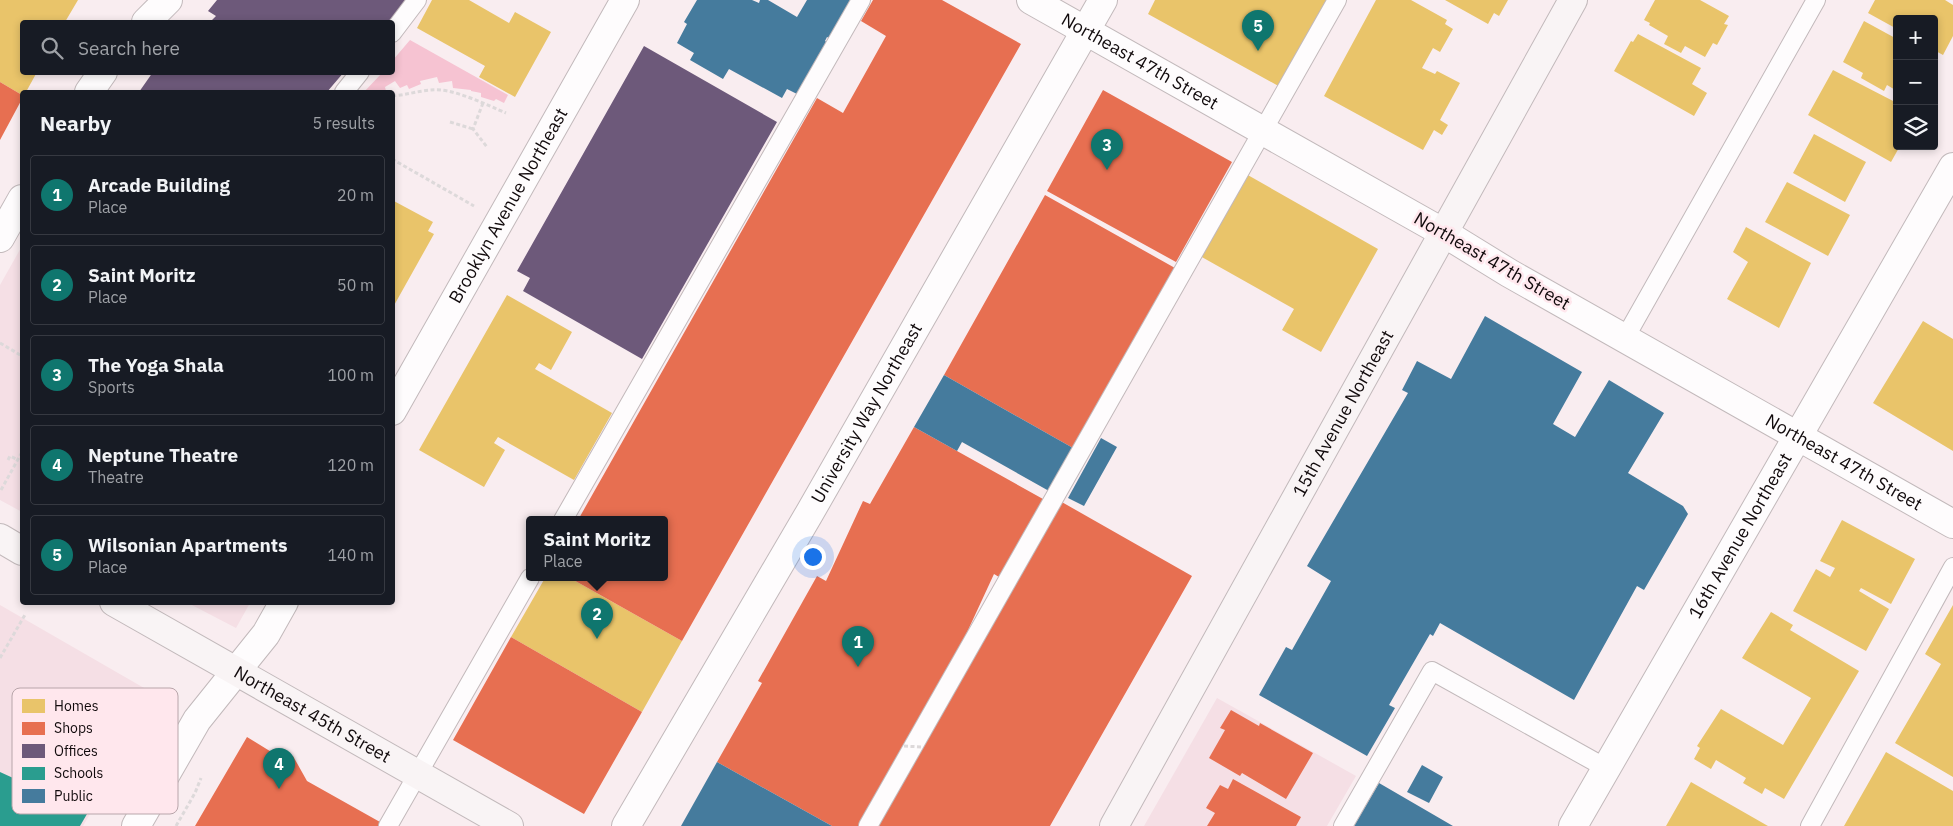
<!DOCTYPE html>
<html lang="en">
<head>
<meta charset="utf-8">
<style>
  :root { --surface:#171b24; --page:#20242c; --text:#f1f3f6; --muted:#9ea1a6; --line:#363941; --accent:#0f766e }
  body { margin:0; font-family:"IBM Plex Sans",sans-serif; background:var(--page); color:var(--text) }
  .controls { position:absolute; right:15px; top:15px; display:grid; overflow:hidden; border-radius:5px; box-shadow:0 2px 8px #0003 }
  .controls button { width:45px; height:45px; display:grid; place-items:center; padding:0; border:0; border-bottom:1px solid var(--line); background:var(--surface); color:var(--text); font:25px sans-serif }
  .you { position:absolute; left:812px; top:556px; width:18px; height:18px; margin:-12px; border:4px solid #fff; border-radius:50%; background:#1a73e8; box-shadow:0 0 0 8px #1a73e833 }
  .badge { display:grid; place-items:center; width:32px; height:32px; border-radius:50%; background:var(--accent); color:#fff; font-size:16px; font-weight:700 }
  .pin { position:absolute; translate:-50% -41px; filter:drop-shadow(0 1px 2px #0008) }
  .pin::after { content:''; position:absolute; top:26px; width:18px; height:15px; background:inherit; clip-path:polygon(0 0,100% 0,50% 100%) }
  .popup { position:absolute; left:526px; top:516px; width:142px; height:65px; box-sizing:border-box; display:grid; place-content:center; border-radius:5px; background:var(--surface); filter:drop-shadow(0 1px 4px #0005); font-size:16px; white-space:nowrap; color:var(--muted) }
  .popup b { font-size:19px; color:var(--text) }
  .popup::after { content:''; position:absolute; left:50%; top:100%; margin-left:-10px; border:10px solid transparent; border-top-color:var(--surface) }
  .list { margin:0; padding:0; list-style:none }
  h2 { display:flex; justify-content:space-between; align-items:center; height:65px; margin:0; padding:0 20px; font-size:21px }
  h2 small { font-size:16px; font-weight:400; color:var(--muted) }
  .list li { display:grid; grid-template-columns:32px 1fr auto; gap:15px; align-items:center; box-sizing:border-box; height:80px; margin:0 10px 10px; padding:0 10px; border:1px solid var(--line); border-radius:5px }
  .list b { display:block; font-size:19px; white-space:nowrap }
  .list p { margin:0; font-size:16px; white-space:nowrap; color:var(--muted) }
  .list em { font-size:16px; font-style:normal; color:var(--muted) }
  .icon { flex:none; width:28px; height:28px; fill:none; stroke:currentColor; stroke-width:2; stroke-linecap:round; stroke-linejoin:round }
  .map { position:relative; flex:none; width:1953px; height:826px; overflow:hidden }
  .search { position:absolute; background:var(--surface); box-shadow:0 2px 8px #0003; left:20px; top:20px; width:375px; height:55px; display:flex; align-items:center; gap:12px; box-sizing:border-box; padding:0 18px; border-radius:5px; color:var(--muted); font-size:19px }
  .panel { position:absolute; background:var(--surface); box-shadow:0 2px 8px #0003; left:20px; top:90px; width:375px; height:515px; border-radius:5px }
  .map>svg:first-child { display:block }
  .built { fill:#f5dfe5 }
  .green { fill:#f6c3d2 }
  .homes { fill:#e9c46a }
  .shops { fill:#e76f51 }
  .offices { fill:#6d597a }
  .schools { fill:#2a9d8f }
  .public { fill:#457b9d }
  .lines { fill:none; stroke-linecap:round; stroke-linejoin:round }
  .service-casing { stroke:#c2b9bb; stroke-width:20 }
  .minor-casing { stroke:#c2b9bb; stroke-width:30 }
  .tertiary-casing { stroke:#c2b9bb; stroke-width:30 }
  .secondary-casing { stroke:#c2b9bb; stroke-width:30 }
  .path { stroke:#ddd9da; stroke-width:3; stroke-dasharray:4 2.5; stroke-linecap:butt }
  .service { stroke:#fefcfd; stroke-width:18 }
  .minor { stroke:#fefcfd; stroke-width:28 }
  .tertiary { stroke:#fefcfd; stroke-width:28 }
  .secondary { stroke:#f9f4f5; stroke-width:28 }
  .path-bridge { stroke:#ddd9da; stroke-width:3; stroke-dasharray:4 2.5; stroke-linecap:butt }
  .labels { text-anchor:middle; stroke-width:5; stroke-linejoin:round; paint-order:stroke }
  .street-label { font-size:18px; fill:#110a0c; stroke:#ffe7ed }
  .key { fill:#ffe7ed; stroke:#b8a5aa; stroke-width:1 }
  .key-label { font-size:14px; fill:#110a0c }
</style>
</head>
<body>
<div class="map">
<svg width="1953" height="826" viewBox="0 0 1953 826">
  <rect width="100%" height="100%" fill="#f9edf0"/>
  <path class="built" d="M22,246V512L0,500V285Z
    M188,603H250L236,628Z
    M0,605L158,696L83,826H0Z
    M1217,698L1356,776L1327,826H1144Z"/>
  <path class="green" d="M410,40L508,95L504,103L496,99L494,101L481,97V93L471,91V90L453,88L452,81L439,83L437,77L420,81L421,84L409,89L407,85L400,88L395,81L385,87L386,91L384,92H364L382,73L392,72L393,60Z"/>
  <path class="homes" d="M0,0H78L65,22H22V72H37L26,92H22V95L0,82Z
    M432,0H469L509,23L515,12L551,32L515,97L479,77L485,66L417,28Z
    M1155,0H1330L1282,88L1148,14Z
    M1376,0H1411L1447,20L1445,24L1453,29L1440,52L1433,48L1422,68L1435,74L1437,71L1460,83L1440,120L1448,125L1442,135L1434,130L1423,150L1324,96Z
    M1445,0H1508L1499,16L1494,13L1488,24Z
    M1655,0H1700L1729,16L1724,24L1728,25L1717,45L1713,43L1705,57L1685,46L1681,53L1664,44L1668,36L1649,25L1650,23L1644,20Z
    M1875,0H1945L1953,5V36L1943,55L1934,50V19H1897V29L1868,13Z
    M1864,21L1897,39V91L1887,85L1884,91L1861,78L1863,73L1843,62Z
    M1638,34L1701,68L1692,84L1707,93L1694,116L1614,71L1631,41L1633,42Z
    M1833,70L1897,103V146H1900L1891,162L1808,115Z
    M1814,134L1866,162L1845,202L1793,173Z
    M1246,174L1378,249L1321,352L1282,330L1294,309L1200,256Z
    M1787,182L1850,215L1828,256L1765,222Z
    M392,200L433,222L428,231L434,234L392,309Z
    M1746,227L1811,263L1779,328L1727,299L1748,262L1733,252Z
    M507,295L572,332L551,370L539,363L535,369L612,413L574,480L498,437L494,443L505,450L484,487L419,450Z
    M1923,321L1953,339V451L1873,403Z
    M1842,520L1915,559L1891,604L1861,588L1859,591L1889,609L1866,651L1793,611L1816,569L1830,577L1835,568L1820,561Z
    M545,578H570L682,641L642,712L511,637Z
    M1953,605V777L1895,743L1941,664L1925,654Z
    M1771,612L1793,625L1790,630L1859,671L1784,799L1765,788L1762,794L1743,783L1746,778L1716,760L1711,769L1694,759L1700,748L1697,746L1721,709L1783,745L1811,698L1742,658Z
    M1886,752L1953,791V826H1844Z
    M1691,782L1768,826H1666Z"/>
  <path class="shops" d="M873,0H942L1021,44L682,641L570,578H664V520H578L817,98L843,113L886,36L861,21Z
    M0,82L22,95V99L0,140Z
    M1103,90L1232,162L1176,262L1047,191Z
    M1045,195L1175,268L1073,448L944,375Z
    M914,427L1043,499L999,577L994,574L957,654L859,826H832L717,762L762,683L758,681L817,576L826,581L863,501L870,504Z
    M1060,501L1192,576L1050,826H876Z
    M511,637L642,712L584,814L453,740Z
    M1231,710L1259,726L1260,723L1313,753L1286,799L1242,773L1240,776L1209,758L1225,730L1220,728Z
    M247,737L273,753L271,757L293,756L307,781L380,822L378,826H195Z
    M1233,779L1301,817L1296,826H1207L1215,813L1206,808L1220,785L1228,789Z"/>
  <path class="offices" d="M217,0H409L392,22H210L216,16L208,11Z
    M644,46L777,122L642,359L523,291L530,278L517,271Z
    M153,72H344L327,92H139Z"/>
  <path class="schools" d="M0,772L72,805L87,814L80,826H0Z"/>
  <path class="public" d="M697,0H752L759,3L760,0H768L797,17L807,0H854L831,39L827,37L825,41L828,43L799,95L787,89L782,98L729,69L723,79L690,60L694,53L677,43L687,24L684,22Z
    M1485,316L1582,372L1553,424L1575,437L1609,380L1664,413L1628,473L1683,506L1688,514L1644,590L1637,586L1574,700L1440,623L1433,636L1430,634L1389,705L1395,708L1367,756L1259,695L1286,647L1292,650L1331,581L1307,566L1408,393L1402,390L1417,361L1451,379Z
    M944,375L1073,448L1049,491L962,442L957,451L914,427Z
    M1101,438L1117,447L1084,506L1068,498Z
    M717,762L832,826H681Z
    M1422,765L1443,777L1429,803L1407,792Z
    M1379,783L1453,826H1354Z"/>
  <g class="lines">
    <g class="service-casing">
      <path id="service" d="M392,33L417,0
        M344,92L360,72
        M1625,338L1816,0
        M563,520L861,0
        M388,826L530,578
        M868,826L1337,0
        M1343,826L1432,671L1606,768
        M1810,826L1953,567"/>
    </g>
    <g class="minor-casing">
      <g id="minor">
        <path d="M146,22L168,0"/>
        <path d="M89,92L103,72"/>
        <path id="s1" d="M1444,233L1509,273L1953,524"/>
        <path d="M0,238L22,199"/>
        <path id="s2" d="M1573,826L1953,167"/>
      </g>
    </g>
    <g class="tertiary-casing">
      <g id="tertiary">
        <path id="s3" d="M1031,0L1444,233"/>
        <path id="s4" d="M392,411L625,0"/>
        <path d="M136,826L197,720L266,634L284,602"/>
        <path id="s5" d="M626,826L809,514L1103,0"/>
      </g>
    </g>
    <g class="secondary-casing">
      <g id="secondary">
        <path d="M0,538L22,551"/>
        <path id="s6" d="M114,602L509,826"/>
        <path id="s7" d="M1114,826L1573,0"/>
      </g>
    </g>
    <path class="path" d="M392,96C406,95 418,91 431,90C451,87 487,105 506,113
      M483,103L473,129L487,147
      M450,122L473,129
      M392,159L474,206
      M0,343L22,356
      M8,460L10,456L18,460
      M1,490L22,452
      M0,658L26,613
      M176,826L195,793L201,778"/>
    <use href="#service" class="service"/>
    <use href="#minor" class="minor"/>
    <use href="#tertiary" class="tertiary"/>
    <use href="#secondary" class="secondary"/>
    <path class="path-bridge" d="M904,746L921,747"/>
  </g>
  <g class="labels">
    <g class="street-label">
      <text dy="6" stroke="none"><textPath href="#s3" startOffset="125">Northeast 47th Street</textPath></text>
      <text dy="6" stroke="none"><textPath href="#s4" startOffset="236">Brooklyn Avenue Northeast</textPath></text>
      <text transform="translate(1492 261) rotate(30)" y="6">Northeast 47th Street</text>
      <text dy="6" stroke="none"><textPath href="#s7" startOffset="472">15th Avenue Northeast</textPath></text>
      <text dy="6" stroke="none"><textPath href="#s5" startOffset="478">University Way Northeast</textPath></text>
      <text dy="6" stroke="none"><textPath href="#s1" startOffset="461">Northeast 47th Street</textPath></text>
      <text dy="6" stroke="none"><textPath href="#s2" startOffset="335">16th Avenue Northeast</textPath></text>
      <text dy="6" stroke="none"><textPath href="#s6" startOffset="228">Northeast 45th Street</textPath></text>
    </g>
  </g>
  <rect x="12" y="688" width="166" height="126" rx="8" class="key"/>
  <rect x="22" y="699" width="23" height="14" fill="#e9c46a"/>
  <rect x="22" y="722" width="23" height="13" fill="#e76f51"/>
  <rect x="22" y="744" width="23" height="14" fill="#6d597a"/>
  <rect x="22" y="767" width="23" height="13" fill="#2a9d8f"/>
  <rect x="22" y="789" width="23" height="14" fill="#457b9d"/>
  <g class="key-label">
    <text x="54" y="711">Homes</text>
    <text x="54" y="733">Shops</text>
    <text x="54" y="756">Offices</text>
    <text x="54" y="778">Schools</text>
    <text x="54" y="801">Public</text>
  </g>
</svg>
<div class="controls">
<button>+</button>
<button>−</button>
<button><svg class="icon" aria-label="layers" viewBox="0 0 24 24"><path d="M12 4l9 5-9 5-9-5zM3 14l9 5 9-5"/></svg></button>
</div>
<div class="you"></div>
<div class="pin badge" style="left:858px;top:667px">1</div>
<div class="pin badge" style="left:597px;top:639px">2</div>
<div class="popup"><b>Saint Moritz</b>Place</div>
<div class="pin badge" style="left:1107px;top:170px">3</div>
<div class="pin badge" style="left:279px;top:789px">4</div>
<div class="pin badge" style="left:1258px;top:51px">5</div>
<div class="search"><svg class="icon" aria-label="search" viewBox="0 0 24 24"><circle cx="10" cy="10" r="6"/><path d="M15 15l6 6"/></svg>Search here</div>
<section class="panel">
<h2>Nearby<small>5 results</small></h2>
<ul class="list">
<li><span class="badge">1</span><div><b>Arcade Building</b><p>Place</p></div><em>20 m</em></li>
<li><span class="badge">2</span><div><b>Saint Moritz</b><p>Place</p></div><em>50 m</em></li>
<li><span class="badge">3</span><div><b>The Yoga Shala</b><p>Sports</p></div><em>100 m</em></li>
<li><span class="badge">4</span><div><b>Neptune Theatre</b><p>Theatre</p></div><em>120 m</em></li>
<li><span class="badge">5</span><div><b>Wilsonian Apartments</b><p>Place</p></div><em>140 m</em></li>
</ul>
</section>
</div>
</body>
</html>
